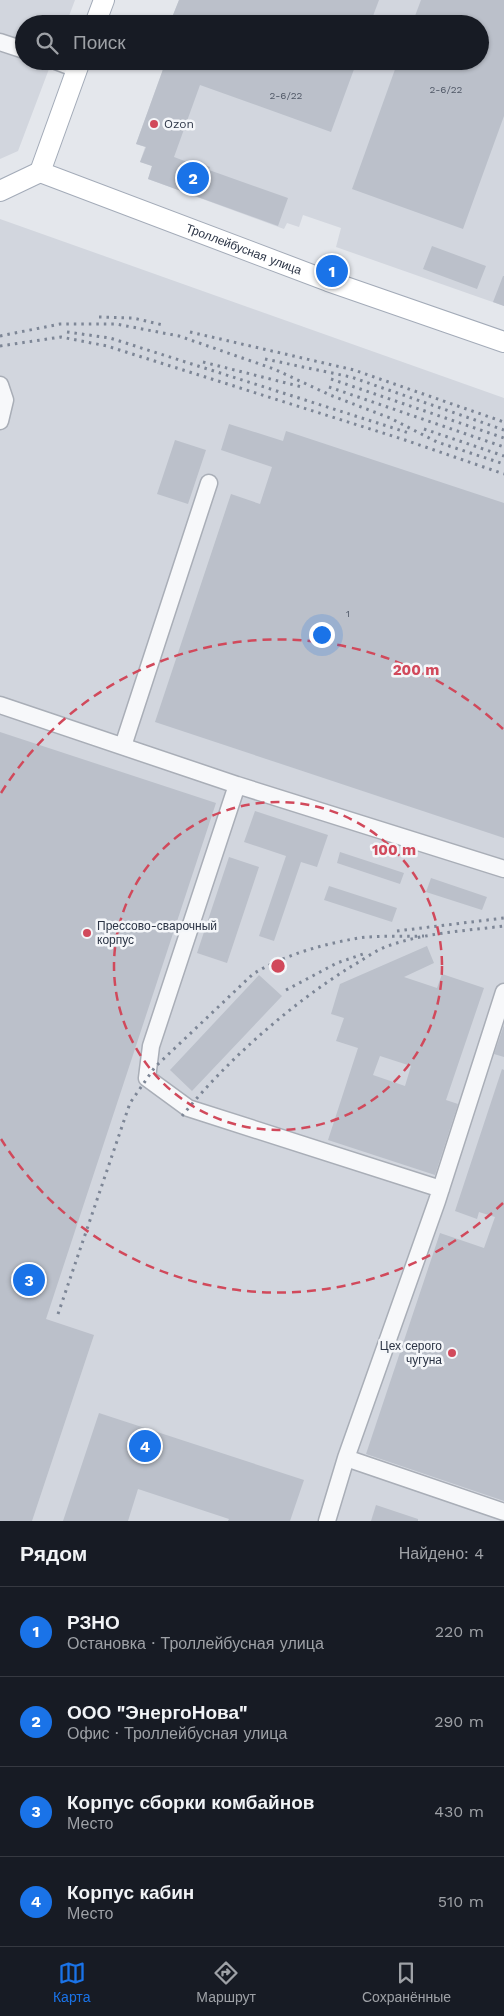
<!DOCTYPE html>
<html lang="ru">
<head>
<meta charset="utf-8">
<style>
  :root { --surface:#171b24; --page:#20242c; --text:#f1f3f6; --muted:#9ea1a6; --line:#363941; --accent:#1a73e8 }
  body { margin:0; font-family:"Work Sans",sans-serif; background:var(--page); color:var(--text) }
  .you { position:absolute; left:321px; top:634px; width:18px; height:18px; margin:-12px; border:4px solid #fff; border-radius:50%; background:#1a73e8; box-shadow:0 0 0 8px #1a73e833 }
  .badge { display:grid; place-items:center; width:32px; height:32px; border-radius:50%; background:var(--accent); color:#fff; font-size:16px; font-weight:700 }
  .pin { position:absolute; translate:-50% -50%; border:2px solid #fff; box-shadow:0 1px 5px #0006 }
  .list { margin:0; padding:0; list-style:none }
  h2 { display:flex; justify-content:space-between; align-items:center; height:65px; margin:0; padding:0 20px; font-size:21px }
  h2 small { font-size:16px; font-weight:400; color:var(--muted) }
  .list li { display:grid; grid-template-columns:32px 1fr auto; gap:15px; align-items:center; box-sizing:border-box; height:90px; padding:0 20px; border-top:1px solid var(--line) }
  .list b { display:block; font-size:19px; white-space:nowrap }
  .list p { margin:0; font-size:16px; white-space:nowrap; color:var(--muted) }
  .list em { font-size:16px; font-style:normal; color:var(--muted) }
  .icon { flex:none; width:28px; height:28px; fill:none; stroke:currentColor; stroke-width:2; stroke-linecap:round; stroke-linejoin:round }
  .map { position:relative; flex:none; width:504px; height:1521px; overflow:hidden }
  .search { position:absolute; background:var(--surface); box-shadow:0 1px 4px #0004; left:15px; right:15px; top:15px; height:55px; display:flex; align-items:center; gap:12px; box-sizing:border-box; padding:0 18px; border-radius:28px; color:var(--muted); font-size:19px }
  .sheet { height:425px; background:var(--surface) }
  nav { display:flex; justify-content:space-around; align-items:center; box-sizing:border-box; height:70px; border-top:1px solid var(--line); background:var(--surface); font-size:14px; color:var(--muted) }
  nav a { display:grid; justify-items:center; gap:2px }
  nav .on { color:var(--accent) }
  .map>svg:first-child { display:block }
  .built { fill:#d2d6de }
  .building { fill:#bbc0ca; fill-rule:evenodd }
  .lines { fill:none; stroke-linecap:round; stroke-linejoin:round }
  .minor-casing { stroke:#a9aeb7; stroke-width:19 }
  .major-casing { stroke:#a3abb8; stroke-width:22 }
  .minor { stroke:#f7f8fa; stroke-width:16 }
  .major { stroke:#fff; stroke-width:20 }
  .rail { stroke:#7d8696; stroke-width:3; stroke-dasharray:2.5 5; stroke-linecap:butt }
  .ring { fill:none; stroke:#d1495b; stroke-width:2.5; stroke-dasharray:9 6 }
  .poi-dot { fill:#d1495b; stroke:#f4f6f9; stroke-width:2 }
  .labels { text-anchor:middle; stroke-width:5; stroke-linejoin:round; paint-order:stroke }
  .number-label { font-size:10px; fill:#4f5766 }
  .poi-label { font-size:12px; fill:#2b3445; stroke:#f4f6f9; text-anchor:start }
  .street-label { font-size:12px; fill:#2b3445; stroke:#f4f6f9 }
  .centre { fill:#d1495b; stroke:#f4f6f9; stroke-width:2.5 }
  .ring-label { font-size:15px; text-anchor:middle; font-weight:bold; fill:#d1495b; stroke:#f4f6f9; stroke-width:5; stroke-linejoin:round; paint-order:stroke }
</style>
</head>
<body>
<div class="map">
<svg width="504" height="1521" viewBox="0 0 504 1521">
  <rect width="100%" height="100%" fill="#e4e7ec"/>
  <path class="built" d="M0,0H75L66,24H24V61H52L18,151L0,159Z
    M179,0H504V306L336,247L341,228L303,215L299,227L287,223L284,229L148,179L152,166L140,162L145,147L136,144L166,61H480V24H179L181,18L173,15Z
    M0,219L504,398V1521H0Z"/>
  <path class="building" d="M179,0H379L370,24H179L181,18L173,15Z
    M421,0H504V116L463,229L352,189L398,61H480V24H412Z
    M166,61H357L331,132L200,85L174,157L190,163L191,160L210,167L209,170L288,198L278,226L148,179L152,166L140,162L146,147L136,144Z
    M432,246L486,266L477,289L423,269Z
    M503,276H504V306L493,302Z
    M229,424L283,441L286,431L504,503V838L155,722L231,494L260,504L272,467L221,450Z
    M175,440L206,450L188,504L157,494Z
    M0,732L216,803L46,1319L94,1335L32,1521H0Z
    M255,811L328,835L317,867L301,862L274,941L259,936L286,856L244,842Z
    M340,852L404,873L400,884L337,863Z
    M229,857L259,867L227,963L197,953Z
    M431,878L487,897L482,910L426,892Z
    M329,886L397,908L392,922L324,900Z
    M427,946L434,963L404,977L437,988L442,974L484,988L446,1100L458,1104L435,1175L328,1140L358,1048L336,1041L344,1018L331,1014L340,984ZM380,1056L411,1066L405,1086L373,1075Z
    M259,975L282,996L192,1091L170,1070Z
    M504,1025V1057L494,1054Z
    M502,1069L504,1070V1501L366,1454L440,1233L484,1248L495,1217L479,1212L477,1219L455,1211Z
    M99,1413L304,1480L290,1521H228L229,1519L138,1489L128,1521H63Z
    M376,1505L418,1519V1521H371Z"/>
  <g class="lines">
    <g class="minor-casing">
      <path id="minor" d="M0,42L24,50
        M56,61L77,69
        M0,385L5,400L0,421
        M0,705L237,785L151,1046L147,1078L188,1108L441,1189
        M123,746L209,483
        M237,785L504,869
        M346,1458L504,1512
        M327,1521L346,1458L437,1201L504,992"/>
    </g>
    <g class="major-casing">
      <g id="major">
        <path d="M95,24L104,0"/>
        <path id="s1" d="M40,172L328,281L504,342"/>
        <path d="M40,172L80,61"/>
        <path d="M0,191L40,172"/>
      </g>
    </g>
    <use href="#minor" class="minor"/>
    <use href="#major" class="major"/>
    <path class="rail" d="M99,317L133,318L163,325
      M67,332L110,338L409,433
      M190,332L354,370L504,422
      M0,336L60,324H116L179,336L274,369L330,395L390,418L437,442L504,464
      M0,346L61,337L107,346L405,440L504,474
      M265,359L351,377L504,430
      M203,362L302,387
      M331,379L504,438
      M329,387L504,447
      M424,429L504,456
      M397,931L504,918
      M286,990L337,963L366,953
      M182,1116C226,1061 292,1003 352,966C363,960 373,952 385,947C422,933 464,931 504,926
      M58,1314L130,1103L155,1067L253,974C284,955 323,944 359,938C380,935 403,937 424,936"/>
  </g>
  <g class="ring">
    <circle cx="278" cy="966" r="164"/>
    <path d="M503 1203A327 327 0 0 1 1 1139M1 793A327 327 0 0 1 503 729"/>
  </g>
  <g class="poi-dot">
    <circle cx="154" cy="124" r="5"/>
    <circle cx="87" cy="933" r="5"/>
    <circle cx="452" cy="1353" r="5"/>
  </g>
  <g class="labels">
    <g class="number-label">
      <text x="446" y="93">2-6/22</text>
      <text x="286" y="99">2-6/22</text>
      <text x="348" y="617">1</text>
    </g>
    <g class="poi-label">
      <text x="164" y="128">Ozon</text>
      <text x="97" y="930">Прессово-сварочный<tspan x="97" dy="14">корпус</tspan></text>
      <text x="442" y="1350" text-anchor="end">Цех серого<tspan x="442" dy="14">чугуна</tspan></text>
    </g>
    <g class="street-label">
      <text dy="4" stroke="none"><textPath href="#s1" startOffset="218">Троллейбусная улица</textPath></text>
    </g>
  </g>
  <circle cx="278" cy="966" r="8" class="centre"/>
  <g class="ring-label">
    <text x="416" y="675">200 m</text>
    <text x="394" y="855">100 m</text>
  </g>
</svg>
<div class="you"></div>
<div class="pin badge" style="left:332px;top:271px">1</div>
<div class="pin badge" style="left:193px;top:178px">2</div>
<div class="pin badge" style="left:29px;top:1280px">3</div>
<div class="pin badge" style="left:145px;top:1446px">4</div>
<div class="search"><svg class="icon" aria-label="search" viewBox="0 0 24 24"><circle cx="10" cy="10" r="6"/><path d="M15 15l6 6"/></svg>Поиск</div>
</div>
<section class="sheet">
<h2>Рядом<small>Найдено: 4</small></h2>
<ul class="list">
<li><span class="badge">1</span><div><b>РЗНО</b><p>Остановка · Троллейбусная улица</p></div><em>220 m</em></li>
<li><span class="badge">2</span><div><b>ООО &quot;ЭнергоНова&quot;</b><p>Офис · Троллейбусная улица</p></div><em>290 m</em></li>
<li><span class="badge">3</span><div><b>Корпус сборки комбайнов</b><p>Место</p></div><em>430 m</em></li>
<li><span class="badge">4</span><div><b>Корпус кабин</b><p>Место</p></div><em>510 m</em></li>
</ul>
</section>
<nav>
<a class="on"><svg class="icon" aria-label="map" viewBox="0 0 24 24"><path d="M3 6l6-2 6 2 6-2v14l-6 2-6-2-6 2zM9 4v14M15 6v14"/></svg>Карта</a>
<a><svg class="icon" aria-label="directions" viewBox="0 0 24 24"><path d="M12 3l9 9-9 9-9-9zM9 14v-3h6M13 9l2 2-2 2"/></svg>Маршрут</a>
<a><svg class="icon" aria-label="saved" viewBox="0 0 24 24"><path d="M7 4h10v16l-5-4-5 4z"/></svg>Сохранённые</a>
</nav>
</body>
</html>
